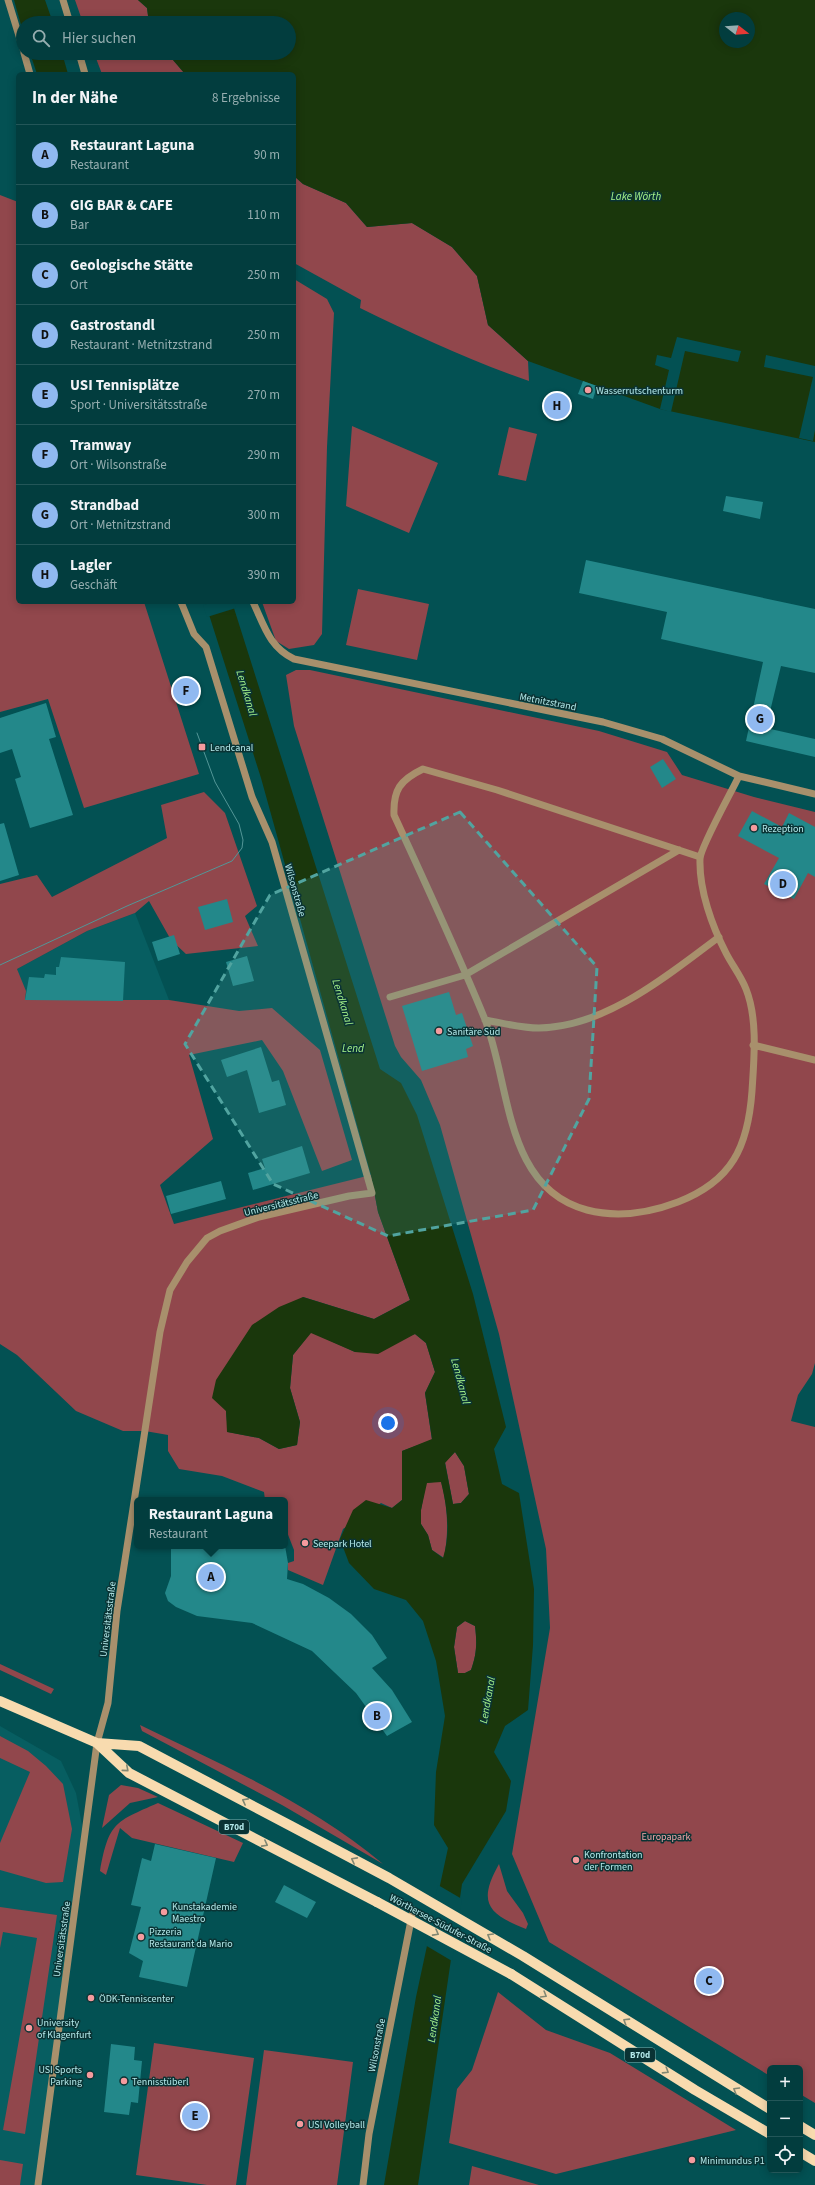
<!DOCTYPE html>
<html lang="de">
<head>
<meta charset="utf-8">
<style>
  :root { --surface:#023d3e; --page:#104849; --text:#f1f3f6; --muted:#96aeb0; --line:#235658; --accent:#90b9f0 }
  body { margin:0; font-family:"Source Sans 3",sans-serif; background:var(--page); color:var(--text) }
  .controls { position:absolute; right:12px; bottom:12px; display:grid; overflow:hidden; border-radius:6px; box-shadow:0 2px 10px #0003 }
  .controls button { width:36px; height:36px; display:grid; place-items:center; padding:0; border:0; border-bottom:1px solid var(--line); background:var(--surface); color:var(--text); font:20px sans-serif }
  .compass { position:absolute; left:719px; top:12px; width:36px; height:36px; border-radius:50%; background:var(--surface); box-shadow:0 2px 10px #0003; rotate:107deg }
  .you { position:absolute; left:388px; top:1423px; width:14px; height:14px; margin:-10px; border:3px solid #fff; border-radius:50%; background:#1a73e8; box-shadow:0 0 0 6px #1a73e833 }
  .badge { display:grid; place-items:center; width:26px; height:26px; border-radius:50%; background:var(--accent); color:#111; font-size:13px; font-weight:700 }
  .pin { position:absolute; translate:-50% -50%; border:2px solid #fff; box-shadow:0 1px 4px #0006 }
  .popup { position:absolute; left:134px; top:1497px; width:154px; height:52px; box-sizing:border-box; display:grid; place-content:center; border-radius:6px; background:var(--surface); filter:drop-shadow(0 1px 3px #0005); font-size:13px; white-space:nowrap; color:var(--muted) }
  .popup b { font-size:15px; color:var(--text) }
  .popup::after { content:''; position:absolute; left:50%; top:100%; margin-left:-8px; border:8px solid transparent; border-top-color:var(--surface) }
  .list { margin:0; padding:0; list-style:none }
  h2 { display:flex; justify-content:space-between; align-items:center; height:52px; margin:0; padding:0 16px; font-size:17px }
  h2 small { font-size:13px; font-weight:400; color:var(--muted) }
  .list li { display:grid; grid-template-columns:26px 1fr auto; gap:12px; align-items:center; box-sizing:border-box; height:60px; padding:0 16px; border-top:1px solid var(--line) }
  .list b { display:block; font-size:15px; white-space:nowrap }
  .list p { margin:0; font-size:13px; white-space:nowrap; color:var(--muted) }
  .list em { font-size:13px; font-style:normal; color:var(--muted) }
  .icon { flex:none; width:22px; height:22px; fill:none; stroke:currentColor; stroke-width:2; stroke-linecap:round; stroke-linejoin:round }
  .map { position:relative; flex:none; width:815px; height:2185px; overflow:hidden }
  .search { position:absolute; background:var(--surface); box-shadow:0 2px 10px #0003; left:16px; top:16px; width:280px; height:44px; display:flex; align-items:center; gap:10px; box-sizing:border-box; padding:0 14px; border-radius:22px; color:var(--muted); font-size:15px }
  .panel { position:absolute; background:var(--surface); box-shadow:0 2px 10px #0003; left:16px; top:72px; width:280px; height:532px; border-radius:6px }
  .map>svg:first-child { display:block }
  .built { fill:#075e61 }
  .green { fill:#91474c }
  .water { fill:#1a370c; fill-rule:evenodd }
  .pier { fill:#035153 }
  .building { fill:#23888a }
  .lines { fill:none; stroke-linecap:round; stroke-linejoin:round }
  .minor { stroke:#a8906c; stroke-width:7 }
  .major { stroke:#f8dbaf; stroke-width:10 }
  .tram { stroke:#539697; stroke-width:1 }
  .major-bridge { stroke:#f8dbaf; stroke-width:10 }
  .oneway { stroke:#818772 }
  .marked { fill:#51a4a0; fill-opacity:0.2; stroke:#51a4a0; stroke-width:3; stroke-dasharray:8 5; stroke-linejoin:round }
  .poi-dot { fill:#f59b9e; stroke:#0a3334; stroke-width:1.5 }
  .labels { text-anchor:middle; stroke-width:3; stroke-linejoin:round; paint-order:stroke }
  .shield { fill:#0a3334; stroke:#81b2b3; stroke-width:1 }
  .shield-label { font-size:9px; font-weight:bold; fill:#b4e9ea }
  .poi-label { font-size:10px; fill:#b4e9ea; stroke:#0a3334; text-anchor:start }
  .street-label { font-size:10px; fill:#b4e9ea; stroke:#0a3334 }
  .park-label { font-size:10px; fill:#f5a5a8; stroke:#0a3334 }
  .water-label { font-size:11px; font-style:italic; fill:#a7f48a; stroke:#0a3334 }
</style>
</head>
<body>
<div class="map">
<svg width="815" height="2185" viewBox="0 0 815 2185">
  <rect width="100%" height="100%" fill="#035153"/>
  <path class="built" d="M135,913L169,1000H25L17,969L87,931Z
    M0,1726L61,1761L76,1793L82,1825L81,1865L37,2185H0Z"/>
  <path class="green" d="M75,0H138L147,8L149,23H83Z
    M94,53H167L185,74H102Z
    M294,176L303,184L346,203L367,227L412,223L452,247L477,276L488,325L528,361L529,381C471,361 415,335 360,308L361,300L294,263Z
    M0,195L18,202V602H144L199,774L84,808L48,699L0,712Z
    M294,279L327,299L334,313L327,447L322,634L314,645L289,649L276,641L262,602H294Z
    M352,426L438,463L409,533L346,506Z
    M509,427L537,434L526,481L498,475Z
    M358,589L429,604L417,660L346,645Z
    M296,670H310L599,731L667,752L682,775L754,797L815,812V1363L812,1374L798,1395L791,1421L815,1427V2103L800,2094V2068H770V2076L549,1942L512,1854L550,1628L546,1549L499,1334L440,1125L421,1080L401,1057L395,1046L294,726L286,675Z
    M204,792L225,813L257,906L245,916L258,946L186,954L171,940L149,901L135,913L87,931L17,969L26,991L25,1000H169L239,1011L272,1008L320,1050L352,1160L322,1171L283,1071L262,1040L189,1055L213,1139L160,1185L174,1224L371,1175L378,1212L410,1300L374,1319L303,1297L226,1411L228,1432L259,1438L279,1449L297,1445L300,1422L290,1388L293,1355L311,1332L355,1352L415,1334L426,1343L435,1372L425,1393L432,1440L402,1451V1500L392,1508L381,1503L343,1529L323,1585L288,1570V1563L294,1561V1550L285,1527V1500H265L264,1492L222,1476L179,1469L168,1451V1435L145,1431H123L76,1411L17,1355L0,1344V884L37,875L52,897L167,838L161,805Z
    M455,1452L464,1466L469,1494L461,1503L453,1504L445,1462Z
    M441,1481C448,1508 449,1531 444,1558L432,1550L428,1535L421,1524V1510L426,1483Z
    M465,1621L475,1626C477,1642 477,1654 471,1670L465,1673H458L454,1647L457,1627Z
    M0,1664L54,1689L51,1694L0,1670Z
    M140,1725C223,1765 312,1804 383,1864L282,1805L142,1731Z
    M0,1736L28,1751L46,1766L63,1784L72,1829L63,1882L46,1883L0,1870V1843L30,1772L0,1758Z
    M121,1785L138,1788L158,1797L130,1803L102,1828L109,1795Z
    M158,1803L243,1843L234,1862L132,1838L120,1828L106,1875L100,1871C109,1822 115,1822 158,1803Z
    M499,1864L507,1891L523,1913L528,1924L526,1929C488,1914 477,1903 499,1864Z
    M0,1907L57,1915L25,2134L3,2130L37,1938L3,1932L0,1948Z
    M498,1992L546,2030L610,2053L736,2130L556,2174L449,2143L457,2089L472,2070Z
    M154,2043L254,2058L236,2185H207L136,2175Z
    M264,2050L353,2062L337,2185H246Z
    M0,2160L23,2164L20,2185H0Z
    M472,2166L539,2185H469Z"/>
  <path class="water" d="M14,0H45L53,23H23V32Z
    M138,0H815V442L660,409L528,361L488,325L477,276L452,247L412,223L367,227L346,203L303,184L294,176V74H185L167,53H289V23H149L147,8ZM725,18H749V42H725Z
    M30,53H62L68,74H37Z
    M205,602H232L380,1069L401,1083L417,1115L473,1294L506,1427L494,1449L502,1484L519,1493L534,1589L533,1645L528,1710L505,1726L494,1752L511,1781L506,1811L462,1884L418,2185H384L416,1997L448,1848L434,1825L436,1772L445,1716L436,1661L423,1621L406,1600L374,1589L349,1563L340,1539L353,1510L366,1500L392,1508L402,1500V1451L432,1439L425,1393L435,1372L426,1343L415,1334L378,1354L355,1352L311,1333L293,1355L290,1388L300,1422L297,1445L279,1449L259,1438L227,1432L226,1411L212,1398L216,1380L252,1325L279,1307L303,1297L374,1319L410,1300L378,1212L371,1175L261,778ZM455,1452L464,1466L469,1494L461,1503L453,1504L445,1463ZM441,1482C447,1506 451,1533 443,1558L432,1550L428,1535L421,1524V1510L427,1483ZM465,1621L475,1626C477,1642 477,1654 471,1670L465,1673H458L454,1647L457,1627Z"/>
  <path class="pier" d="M677,337L741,351L738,362L685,351L671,412L660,409L669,370L655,365L657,355L671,358Z
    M766,355L815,366V430L813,441L799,438L813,377L764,367Z
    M213,602H234L236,608L207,617L203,605Z
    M438,1885L462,1899L452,1961L425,1945Z"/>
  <path class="building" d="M583,381L597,386L593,399L578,394Z
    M726,496L763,502L760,519L723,511Z
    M586,560L815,609V673L781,666L766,728L815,739V757L746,741L763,662L661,639L667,612L579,593Z
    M46,703L56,737L49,739L73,815L30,828L15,779L21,777L12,749L0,753V718Z
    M663,759L676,779L662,788L650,767Z
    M752,811L782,827L789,813L815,827V877L808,873L794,899L764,884L779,858L738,836Z
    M4,823L19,875L0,881V824Z
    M227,899L233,922L205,930L198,907Z
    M174,935L180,954L158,961L152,942Z
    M247,956L254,981L233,986L226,962Z
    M61,957L125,962L123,1001L25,1000L29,977L44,978L45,974L56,975V967H59Z
    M449,992L456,1015L462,1013L473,1046L466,1049L468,1057L422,1071L402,1006Z
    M261,1047L272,1082L279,1080L286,1105L259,1113L247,1070L227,1077L221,1060Z
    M302,1146L310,1173L253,1190L248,1173L265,1168L262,1159Z
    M221,1181L226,1199L171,1214L166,1196Z
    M171,1546H285L288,1563L287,1579L303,1584L329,1598L351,1614L372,1635L387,1658L372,1668L392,1690L412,1722L387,1736L356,1693L312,1651L252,1623L197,1616L176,1607L168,1601L165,1593L171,1576Z
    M155,1844L216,1858L187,1987L139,1977L143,1961L129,1953L141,1907L131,1905L142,1858L151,1861Z
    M284,1885L316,1902L307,1918L275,1902Z
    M111,2044L135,2047L134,2060L142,2061L138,2103L131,2102L129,2115L104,2112Z"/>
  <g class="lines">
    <path class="minor" d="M8,0L23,49
      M63,0L70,23
      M24,53L30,74
      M79,53L85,74
      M253,602C264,625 269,647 294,659L603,722L662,739L739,776L815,794
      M700,857L497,790L423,769C400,780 393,790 394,815C425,882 456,949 484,1017C511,1083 503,1188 587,1210C618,1218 649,1213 678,1202C732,1181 748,1147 752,1091C754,1059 758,1019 746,989C741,976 732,965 726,953C712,926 699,890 700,859C700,848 732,791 739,776
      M390,997L465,975L679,850
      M485,1020C503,1023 521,1028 539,1028C606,1027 668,975 719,937
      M753,1045L815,1060
      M38,2185L97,1743L108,1703L117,1611L132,1515L160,1332L170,1290L187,1262L207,1238L220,1231L259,1217L349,1196L372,1193L272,842L252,797L206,647L194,634L181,602
      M363,2185L369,2134L413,1910"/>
    <path class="major" d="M0,1701L97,1743L139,1746L291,1826L389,1878L523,1956L770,2109
      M97,1743L129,1773L377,1902
      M511,1974L695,2090L770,2134
      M800,2126L815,2135
      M800,2152L815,2161"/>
    <path class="tram" d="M0,965L127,906L232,861L242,848L243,840L239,824L215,782L197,733"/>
    <path class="major-bridge" d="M377,1902L511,1974"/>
  </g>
  <defs><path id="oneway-chevron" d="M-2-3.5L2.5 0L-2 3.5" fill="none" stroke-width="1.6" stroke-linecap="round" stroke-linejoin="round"/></defs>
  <g class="oneway">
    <use href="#oneway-chevron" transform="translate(126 1769) rotate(41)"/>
    <use href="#oneway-chevron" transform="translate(245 1801) rotate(-152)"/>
    <use href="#oneway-chevron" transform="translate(265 1844) rotate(28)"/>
    <use href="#oneway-chevron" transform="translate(354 1860) rotate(-152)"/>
    <use href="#oneway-chevron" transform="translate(436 1933) rotate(29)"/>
    <use href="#oneway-chevron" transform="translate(490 1936) rotate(-150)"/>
    <use href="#oneway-chevron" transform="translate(544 1995) rotate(31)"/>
    <use href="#oneway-chevron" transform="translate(626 2021) rotate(-148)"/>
    <use href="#oneway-chevron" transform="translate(666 2071) rotate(32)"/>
    <use href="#oneway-chevron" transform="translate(736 2090) rotate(-149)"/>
  </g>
  <path class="marked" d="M460,812L597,967L589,1099L533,1210L388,1236L273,1184L185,1044L270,895Z"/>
  <g class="poi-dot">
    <circle cx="588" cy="390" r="4"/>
    <rect x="198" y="743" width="8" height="8" rx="2"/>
    <circle cx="754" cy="828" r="4"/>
    <circle cx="439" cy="1031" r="4"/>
    <circle cx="305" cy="1543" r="4"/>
    <circle cx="576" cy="1860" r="4"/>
    <circle cx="164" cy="1912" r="4"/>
    <circle cx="141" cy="1937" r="4"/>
    <circle cx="91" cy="1998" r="4"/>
    <circle cx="29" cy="2028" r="4"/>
    <circle cx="90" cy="2075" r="4"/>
    <circle cx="124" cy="2081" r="4"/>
    <circle cx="300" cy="2124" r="4"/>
    <circle cx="692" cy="2160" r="4"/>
  </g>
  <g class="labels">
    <g class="shield">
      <rect x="219" y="1820" width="30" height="14" rx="3"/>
      <rect x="625" y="2048" width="30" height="14" rx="3"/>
    </g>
    <g class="shield-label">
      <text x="234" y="1830">B70d</text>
      <text x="640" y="2058">B70d</text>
    </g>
    <g class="poi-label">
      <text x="596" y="394">Wasserrutschenturm</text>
      <text x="210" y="751">Lendcanal</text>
      <text x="762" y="832">Rezeption</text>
      <text x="447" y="1035">Sanitäre Süd</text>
      <text x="313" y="1547">Seepark Hotel</text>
      <text x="584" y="1858">Konfrontation<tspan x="584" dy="12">der Formen</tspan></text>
      <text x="172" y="1910">Kunstakademie<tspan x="172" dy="12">Maestro</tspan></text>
      <text x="149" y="1935">Pizzeria<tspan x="149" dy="12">Restaurant da Mario</tspan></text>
      <text x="99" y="2002">ÖDK-Tenniscenter</text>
      <text x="37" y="2026">University<tspan x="37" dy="12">of Klagenfurt</tspan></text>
      <text x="82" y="2073" text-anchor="end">USI Sports<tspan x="82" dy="12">Parking</tspan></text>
      <text x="132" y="2085">Tennisstüberl</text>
      <text x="308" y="2128">USI Volleyball</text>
      <text x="700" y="2164">Minimundus P1</text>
    </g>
    <g class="street-label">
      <text transform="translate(548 701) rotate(11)" y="4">Metnitzstrand</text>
      <text transform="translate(296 890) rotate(74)" y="4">Wilsonstraße</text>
      <text transform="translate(281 1203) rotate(-14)" y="4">Universitätsstraße</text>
      <text transform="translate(107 1619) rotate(-83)" y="4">Universitätsstraße</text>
      <text transform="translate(441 1923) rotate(28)" y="4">Wörthersee-Südufer-Straße</text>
      <text transform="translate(61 1939) rotate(-82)" y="4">Universitätsstraße</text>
      <text transform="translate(376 2045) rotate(-79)" y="4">Wilsonstraße</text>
    </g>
    <g class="park-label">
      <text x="666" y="1840">Europapark</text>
    </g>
    <g class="water-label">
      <text x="636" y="200">Lake Wörth</text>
      <text transform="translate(247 693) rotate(73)" y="4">Lendkanal</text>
      <text transform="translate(343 1002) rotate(73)" y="4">Lendkanal</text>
      <text x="353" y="1052">Lend</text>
      <text transform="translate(461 1381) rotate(75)" y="4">Lendkanal</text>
      <text transform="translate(487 1700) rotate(-80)" y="4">Lendkanal</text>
      <text transform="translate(434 2019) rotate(-82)" y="4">Lendkanal</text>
    </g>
  </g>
</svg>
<div class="controls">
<button>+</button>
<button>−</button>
<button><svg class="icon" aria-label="locate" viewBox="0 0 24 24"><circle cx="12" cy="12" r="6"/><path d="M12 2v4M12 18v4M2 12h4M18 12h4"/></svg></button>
</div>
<svg class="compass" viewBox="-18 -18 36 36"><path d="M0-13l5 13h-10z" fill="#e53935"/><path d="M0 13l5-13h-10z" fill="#96aeb0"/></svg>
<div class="you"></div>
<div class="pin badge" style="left:211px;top:1577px">A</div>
<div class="popup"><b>Restaurant Laguna</b>Restaurant</div>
<div class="pin badge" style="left:377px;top:1716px">B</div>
<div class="pin badge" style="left:709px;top:1981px">C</div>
<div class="pin badge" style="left:783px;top:884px">D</div>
<div class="pin badge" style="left:195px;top:2116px">E</div>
<div class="pin badge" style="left:186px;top:691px">F</div>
<div class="pin badge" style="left:760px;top:719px">G</div>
<div class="pin badge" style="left:557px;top:406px">H</div>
<div class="search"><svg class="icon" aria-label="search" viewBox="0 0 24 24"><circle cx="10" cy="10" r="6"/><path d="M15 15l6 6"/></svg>Hier suchen</div>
<section class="panel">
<h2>In der Nähe<small>8 Ergebnisse</small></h2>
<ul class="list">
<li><span class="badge">A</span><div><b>Restaurant Laguna</b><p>Restaurant</p></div><em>90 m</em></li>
<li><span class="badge">B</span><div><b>GIG BAR &amp; CAFE</b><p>Bar</p></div><em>110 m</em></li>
<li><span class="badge">C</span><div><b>Geologische Stätte</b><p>Ort</p></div><em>250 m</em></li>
<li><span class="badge">D</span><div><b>Gastrostandl</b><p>Restaurant · Metnitzstrand</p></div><em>250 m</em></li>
<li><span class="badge">E</span><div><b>USI Tennisplätze</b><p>Sport · Universitätsstraße</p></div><em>270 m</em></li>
<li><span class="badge">F</span><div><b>Tramway</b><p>Ort · Wilsonstraße</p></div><em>290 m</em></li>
<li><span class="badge">G</span><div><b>Strandbad</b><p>Ort · Metnitzstrand</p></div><em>300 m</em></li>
<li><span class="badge">H</span><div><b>Lagler</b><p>Geschäft</p></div><em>390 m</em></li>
</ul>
</section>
</div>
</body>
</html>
